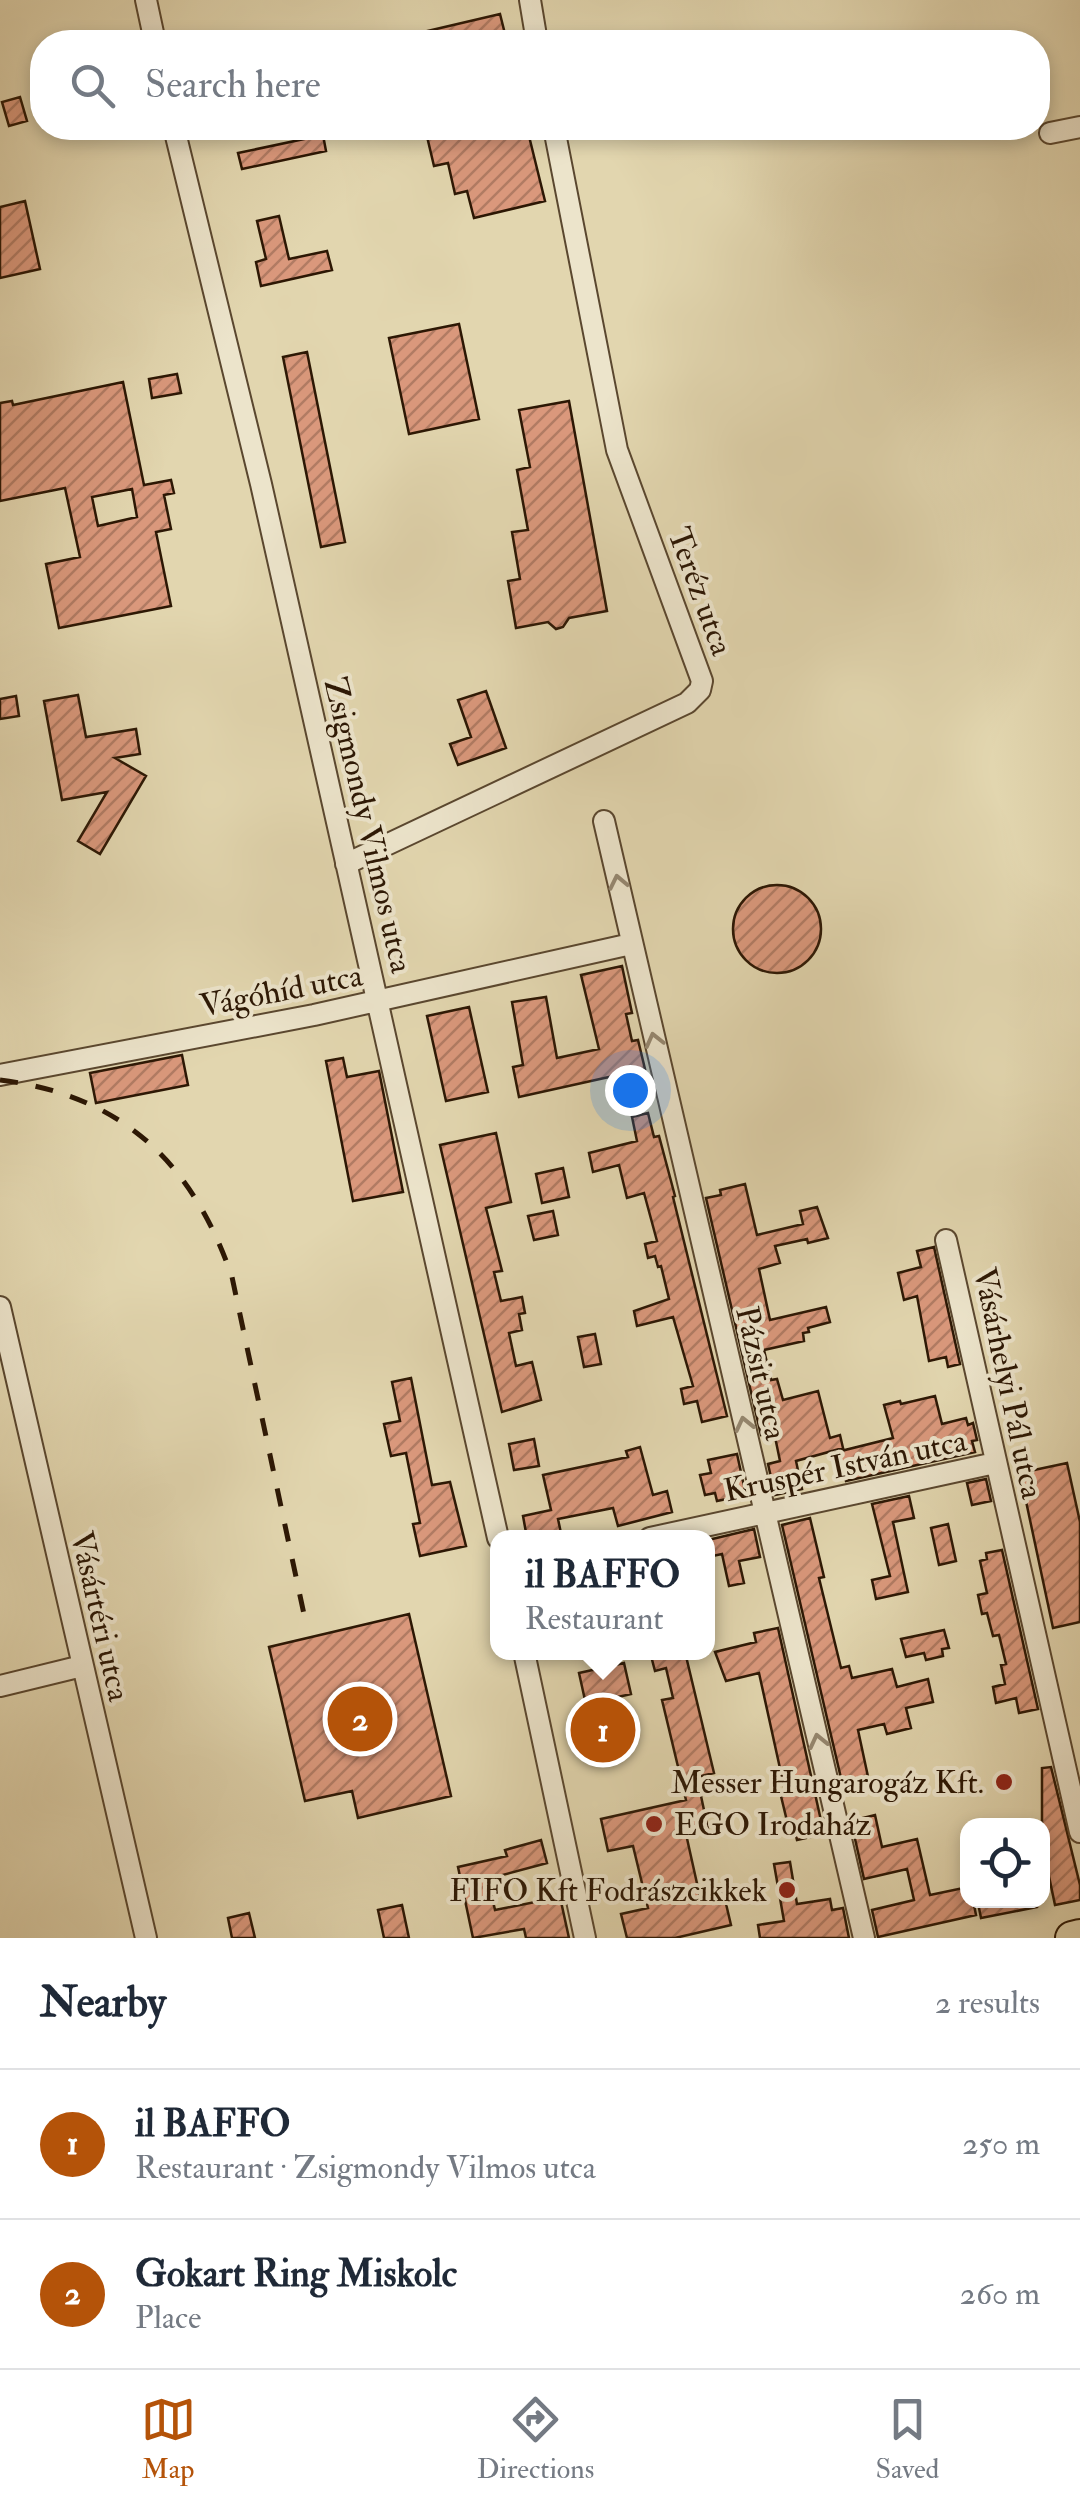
<!DOCTYPE html>
<html lang="en">
<head>
<meta charset="utf-8">
<style>
  :root { --surface:#fff; --page:#f6f6f7; --text:#1f2937; --muted:#747a83; --line:#e0e1e3; --accent:#b45309 }
  body { margin:0; font-family:"IM FELL Double Pica",serif; background:var(--page); color:var(--text) }
  .controls { position:absolute; right:30px; bottom:30px; display:grid; overflow:hidden; border-radius:20px; box-shadow:0 5px 15px #0003 }
  .controls button { width:90px; height:90px; display:grid; place-items:center; padding:0; border:0; border-bottom:2px solid var(--line); background:var(--surface); color:var(--text); font:50px sans-serif }
  .you { position:absolute; left:630px; top:1090px; width:35px; height:35px; margin:-25px; border:8px solid #fff; border-radius:50%; background:#1a73e8; box-shadow:0 0 0 15px #1a73e833 }
  .badge { display:grid; place-items:center; width:65px; height:65px; border-radius:50%; background:var(--accent); color:#fff; font-size:32px; font-weight:700 }
  .pin { position:absolute; translate:-50% -50%; border:5px solid #fff; box-shadow:0 2px 10px #0006 }
  .popup { position:absolute; left:490px; top:1530px; width:225px; height:130px; box-sizing:border-box; display:grid; place-content:center; border-radius:20px; background:var(--surface); filter:drop-shadow(0 2px 8px #0005); font-size:32px; white-space:nowrap; color:var(--muted) }
  .popup b { font-size:38px; color:var(--text) }
  .popup::after { content:''; position:absolute; left:50%; top:100%; margin-left:-20px; border:20px solid transparent; border-top-color:var(--surface) }
  .list { margin:0; padding:0; list-style:none }
  h2 { display:flex; justify-content:space-between; align-items:center; height:130px; margin:0; padding:0 40px; font-size:42px }
  h2 small { font-size:32px; font-weight:400; color:var(--muted) }
  .list li { display:grid; grid-template-columns:65px 1fr auto; gap:30px; align-items:center; box-sizing:border-box; height:150px; padding:0 40px; border-top:2px solid var(--line) }
  .list b { display:block; font-size:38px; white-space:nowrap }
  .list p { margin:0; font-size:32px; white-space:nowrap; color:var(--muted) }
  .list em { font-size:32px; font-style:normal; color:var(--muted) }
  .icon { flex:none; width:55px; height:55px; fill:none; stroke:currentColor; stroke-width:2; stroke-linecap:round; stroke-linejoin:round }
  .map { position:relative; flex:none; width:1080px; height:1938px; overflow:hidden }
  .search { position:absolute; background:var(--surface); box-shadow:0 5px 15px #0003; left:30px; right:30px; top:30px; height:110px; display:flex; align-items:center; gap:25px; box-sizing:border-box; padding:0 35px; border-radius:40px; color:var(--muted); font-size:38px }
  .sheet { height:430px; background:var(--surface) }
  nav { display:flex; justify-content:space-around; align-items:center; box-sizing:border-box; height:140px; border-top:2px solid var(--line); background:var(--surface); font-size:28px; color:var(--muted) }
  nav a { display:grid; justify-items:center; gap:5px }
  nav .on { color:var(--accent) }
  .map>svg:first-child { display:block }
  .building { fill:url(#building-hatch); stroke:#2c1704; stroke-width:2.5; fill-rule:evenodd }
  .lines { fill:none; stroke-linecap:round; stroke-linejoin:round }
  .minor-casing { stroke:#5a472f; stroke-width:24 }
  .primary-casing { stroke:#2c1704; stroke-width:36 }
  .minor { stroke:#ece4cb; stroke-width:20 }
  .primary { stroke:#e2d6af; stroke-width:32 }
  .rail { stroke:#2c1704; stroke-width:5; stroke-dasharray:18 18; stroke-linecap:butt }
  .oneway { stroke:#968871 }
  .poi-dot { fill:#8f2418; stroke:#ece4cb; stroke-width:4 }
  .labels { text-anchor:middle; stroke-width:8; stroke-linejoin:round; paint-order:stroke }
  .street-label { font-size:32px; fill:#2c1704; stroke:#ece4cb }
  .poi-label { font-size:32px; fill:#2c1704; stroke:#ece4cb; text-anchor:end }
</style>
</head>
<body>
<div class="map">
<svg width="1080" height="1938" viewBox="0 0 1080 1938">
  <defs>
    <pattern id="building-hatch" width="6" height="6" patternUnits="userSpaceOnUse" patternTransform="scale(2.5)"><rect width="6" height="6" fill="#da987c"/><path d="M-1 1l2-2M0 6l6-6M5 7l2-2" fill="none" stroke="#b17b63"/></pattern>
  </defs>
  <rect width="100%" height="100%" fill="#e2d6af"/>
  <filter id="stains"><feTurbulence type="fractalNoise" baseFrequency=".002" numOctaves="4"/><feColorMatrix values="0 0 0 0 .2 0 0 0 0 .09 0 0 0 0 .02 0 0 0 .5 -.17"/></filter>
  <radialGradient id="worn" r=".72"><stop offset=".6" stop-color="#630" stop-opacity="0"/><stop offset="1" stop-color="#630" stop-opacity=".3"/></radialGradient>
  <path class="building" d="M500,14L507,42H403L402,37Z
    M20,97L27,121L9,126L2,102Z
    M425,128H527L545,201L474,218L467,191L455,194L448,163L434,166Z
    M323,135L326,151L242,169L238,153Z
    M25,201L40,269L0,278V207Z
    M279,216L289,259L327,251L332,270L261,286L256,262L266,259L257,221Z
    M459,324L479,419L409,434L389,338Z
    M307,352L345,542L321,547L283,357Z
    M177,374L181,393L152,398L149,379Z
    M123,382L144,485L171,480L174,493L164,495L171,529L156,532L171,606L59,628L46,564L80,557L65,488L0,501V403L12,401L13,405ZM132,489L137,517L98,526L92,497Z
    M569,401L607,611L569,618L563,627L556,629L548,622L516,628L508,581L520,579L512,532L528,530L517,470L530,467L519,410Z
    M486,691L506,748L458,765L450,744L471,737L458,700Z
    M78,695L86,737L136,729L140,754L115,758L146,776L100,854L78,841L107,792L62,800L44,701Z
    M16,696L19,716L0,719V699Z
    M733 929a44 44 0 1 1 88 0a44 44 0 1 1-88 0Z
    M622,966L632,1013L626,1014L632,1041L638,1040L645,1069L519,1097L513,1067L523,1065L512,1002L546,997L557,1058L599,1049L581,975Z
    M469,1007L488,1092L446,1101L427,1016Z
    M182,1055L188,1085L96,1103L90,1073Z
    M343,1058L347,1077L379,1071L403,1192L353,1201L326,1061Z
    M648,1113L654,1137L659,1136L675,1196L673,1197L727,1416L702,1422L697,1401L684,1404L681,1389L693,1386L673,1317L637,1326L634,1311L669,1299L661,1266L658,1267L655,1256L648,1258L645,1244L657,1241L644,1193L627,1198L619,1165L593,1172L589,1153L637,1141L632,1117Z
    M496,1133L511,1202L486,1208L502,1271L494,1272L501,1301L522,1297L525,1313L519,1314L522,1330L509,1333L516,1366L532,1362L541,1400L502,1412L440,1145Z
    M563,1168L569,1197L542,1203L536,1174Z
    M745,1184L757,1235L803,1224L800,1211L817,1207L828,1238L808,1243L807,1239L775,1246L780,1263L759,1269L770,1320L826,1307L830,1322L808,1328L809,1332L803,1333L804,1341L764,1350L771,1380L777,1379L783,1400L818,1391L830,1438L840,1435L843,1448L796,1461L802,1489L775,1495L768,1464L780,1461L774,1432L761,1435L706,1198L721,1195L720,1190Z
    M553,1211L558,1235L534,1240L528,1216Z
    M934,1247L960,1364L948,1367L946,1357L929,1361L917,1296L904,1300L898,1273L921,1267L917,1251Z
    M595,1334L601,1364L584,1367L578,1337Z
    M411,1378L432,1485L450,1482L466,1546L420,1556L413,1524L420,1523L406,1453L391,1456L384,1424L400,1421L392,1382Z
    M935,1396L942,1424L966,1418L968,1425L973,1423L977,1440L972,1441L975,1452L846,1481L843,1468L837,1470L833,1453L893,1438L884,1405L900,1401L901,1404Z
    M534,1439L539,1466L514,1470L509,1444Z
    M640,1447L653,1495L667,1491L672,1512L618,1526L613,1508L558,1519L562,1538H527L523,1516L551,1510L543,1475L628,1457L626,1451Z
    M737,1454L746,1495L717,1501L715,1493L705,1495L700,1475L711,1473L708,1460Z
    M1067,1463L1080,1522V1622L1053,1628L1020,1473Z
    M986,1479L991,1501L972,1505L967,1483Z
    M909,1496L914,1518L893,1522L908,1592L876,1599L872,1580L890,1576L872,1504Z
    M810,1518L824,1577L819,1578L841,1668L849,1666L852,1678L892,1669L897,1687L928,1679L933,1702L906,1708L911,1728L887,1734L884,1724L858,1730L870,1786L844,1791L782,1525Z
    M948,1524L956,1561L939,1565L931,1528Z
    M754,1529L760,1557L739,1561L744,1583L729,1586L722,1554L708,1557V1540Z
    M1002,1550L1038,1709L1019,1713L1016,1698L996,1703L993,1687L1005,1684L1001,1665L1006,1664L999,1635L993,1636L987,1613L982,1614L978,1595L987,1593L980,1561L987,1559L986,1553Z
    M409,1614L451,1796L358,1818L352,1791L305,1801L269,1647Z
    M778,1628L824,1834L797,1840L792,1820L787,1821L780,1792L785,1791L759,1673L726,1681L715,1652L756,1642L754,1633Z
    M944,1630L949,1648L942,1649L943,1656L926,1660L924,1653L906,1657L901,1639Z
    M650,1652H685L714,1773L697,1777L708,1829L686,1834L700,1897L723,1891L731,1925L675,1938H627L621,1914L648,1908L633,1846L608,1851L601,1819L686,1800L662,1700L673,1698L666,1668L655,1671Z
    M624,1663L631,1694L618,1697L630,1753L598,1759L579,1673Z
    M1051,1767L1080,1885V1900L1055,1905L1042,1843V1768Z
    M875,1815L882,1847L917,1839L930,1895L968,1887V1900H973L976,1915L878,1937L872,1910L914,1900L907,1869L864,1879L851,1821Z
    M541,1840L547,1863L488,1879L495,1910L560,1897L569,1938H526L524,1929L473,1938L458,1867L507,1856L505,1850Z
    M790,1862L797,1904L830,1899L832,1910L843,1908L849,1938H760L758,1925L784,1921L774,1864Z
    M989,1900H1036L1037,1907L981,1918L978,1903Z
    M402,1905L409,1938H384L378,1910Z
    M249,1913L255,1938H232L228,1918Z"/>
  <g class="lines">
    <g class="minor-casing">
      <path id="minor" d="M146,0L155,42
        M530,0L537,42
        M174,128L261,484L498,1538
        M1050,133L1080,127
        M604,821L864,1938
        M346,864L687,703L700,690L702,681L617,450L554,128
        M0,1075L314,1015L631,944
        M946,1240L1080,1832
        M0,1307L146,1938
        M650,1538L995,1463
        M524,1652L585,1938
        M0,1686L82,1666"/>
    </g>
    <g class="primary-casing">
      <path id="primary" d="M1072,1938L1080,1936"/>
    </g>
    <use href="#minor" class="minor"/>
    <use href="#primary" class="primary"/>
    <path class="rail" d="M0,1080C122,1095 193,1163 232,1277L305,1619"/>
  </g>
  <defs><path id="oneway-chevron" d="M-2-3.5L2.5 0L-2 3.5" fill="none" stroke-width="1.6" stroke-linecap="round" stroke-linejoin="round" transform="scale(2.5)"/></defs>
  <g class="oneway">
    <use href="#oneway-chevron" transform="translate(618 882) rotate(-102)"/>
    <use href="#oneway-chevron" transform="translate(654 1040) rotate(-104)"/>
    <use href="#oneway-chevron" transform="translate(744 1424) rotate(-103)"/>
    <use href="#oneway-chevron" transform="translate(818 1741) rotate(-103)"/>
  </g>
  <g class="poi-dot">
    <circle cx="1004" cy="1782" r="10"/>
    <circle cx="654" cy="1824" r="10"/>
    <circle cx="787" cy="1890" r="10"/>
  </g>
  <g class="labels">
    <g class="street-label">
      <text transform="translate(701 591) rotate(70)" y="11">Teréz utca</text>
      <text transform="translate(369 825) rotate(77)" y="11">Zsigmondy Vilmos utca</text>
      <text transform="translate(281 990) rotate(-11)" y="11">Vágóhíd utca</text>
      <text transform="translate(762 1373) rotate(77)" y="11">Pázsit utca</text>
      <text transform="translate(1009 1383) rotate(78)" y="11">Vásárhelyi Pál utca</text>
      <text transform="translate(845 1465) rotate(-12)" y="11">Kruspér István utca</text>
      <text transform="translate(101 1616) rotate(77)" y="11">Vásártéri utca</text>
    </g>
    <g class="poi-label">
      <text x="984" y="1793">Messer Hungarogáz Kft.</text>
      <text x="674" y="1835" text-anchor="start">EGO Irodaház</text>
      <text x="767" y="1901">FIFO Kft Fodrászcikkek</text>
    </g>
  </g>
  <rect width="100%" height="100%" filter="url(#stains)"/>
  <rect width="100%" height="100%" fill="url(#worn)"/>
</svg>
<div class="controls">
<button><svg class="icon" aria-label="locate" viewBox="0 0 24 24"><circle cx="12" cy="12" r="6"/><path d="M12 2v4M12 18v4M2 12h4M18 12h4"/></svg></button>
</div>
<div class="you"></div>
<div class="pin badge" style="left:603px;top:1730px">1</div>
<div class="popup"><b>il BAFFO</b>Restaurant</div>
<div class="pin badge" style="left:360px;top:1719px">2</div>
<div class="search"><svg class="icon" aria-label="search" viewBox="0 0 24 24"><circle cx="10" cy="10" r="6"/><path d="M15 15l6 6"/></svg>Search here</div>
</div>
<section class="sheet">
<h2>Nearby<small>2 results</small></h2>
<ul class="list">
<li><span class="badge">1</span><div><b>il BAFFO</b><p>Restaurant · Zsigmondy Vilmos utca</p></div><em>250 m</em></li>
<li><span class="badge">2</span><div><b>Gokart Ring Miskolc</b><p>Place</p></div><em>260 m</em></li>
</ul>
</section>
<nav>
<a class="on"><svg class="icon" aria-label="map" viewBox="0 0 24 24"><path d="M3 6l6-2 6 2 6-2v14l-6 2-6-2-6 2zM9 4v14M15 6v14"/></svg>Map</a>
<a><svg class="icon" aria-label="directions" viewBox="0 0 24 24"><path d="M12 3l9 9-9 9-9-9zM9 14v-3h6M13 9l2 2-2 2"/></svg>Directions</a>
<a><svg class="icon" aria-label="saved" viewBox="0 0 24 24"><path d="M7 4h10v16l-5-4-5 4z"/></svg>Saved</a>
</nav>
</body>
</html>
